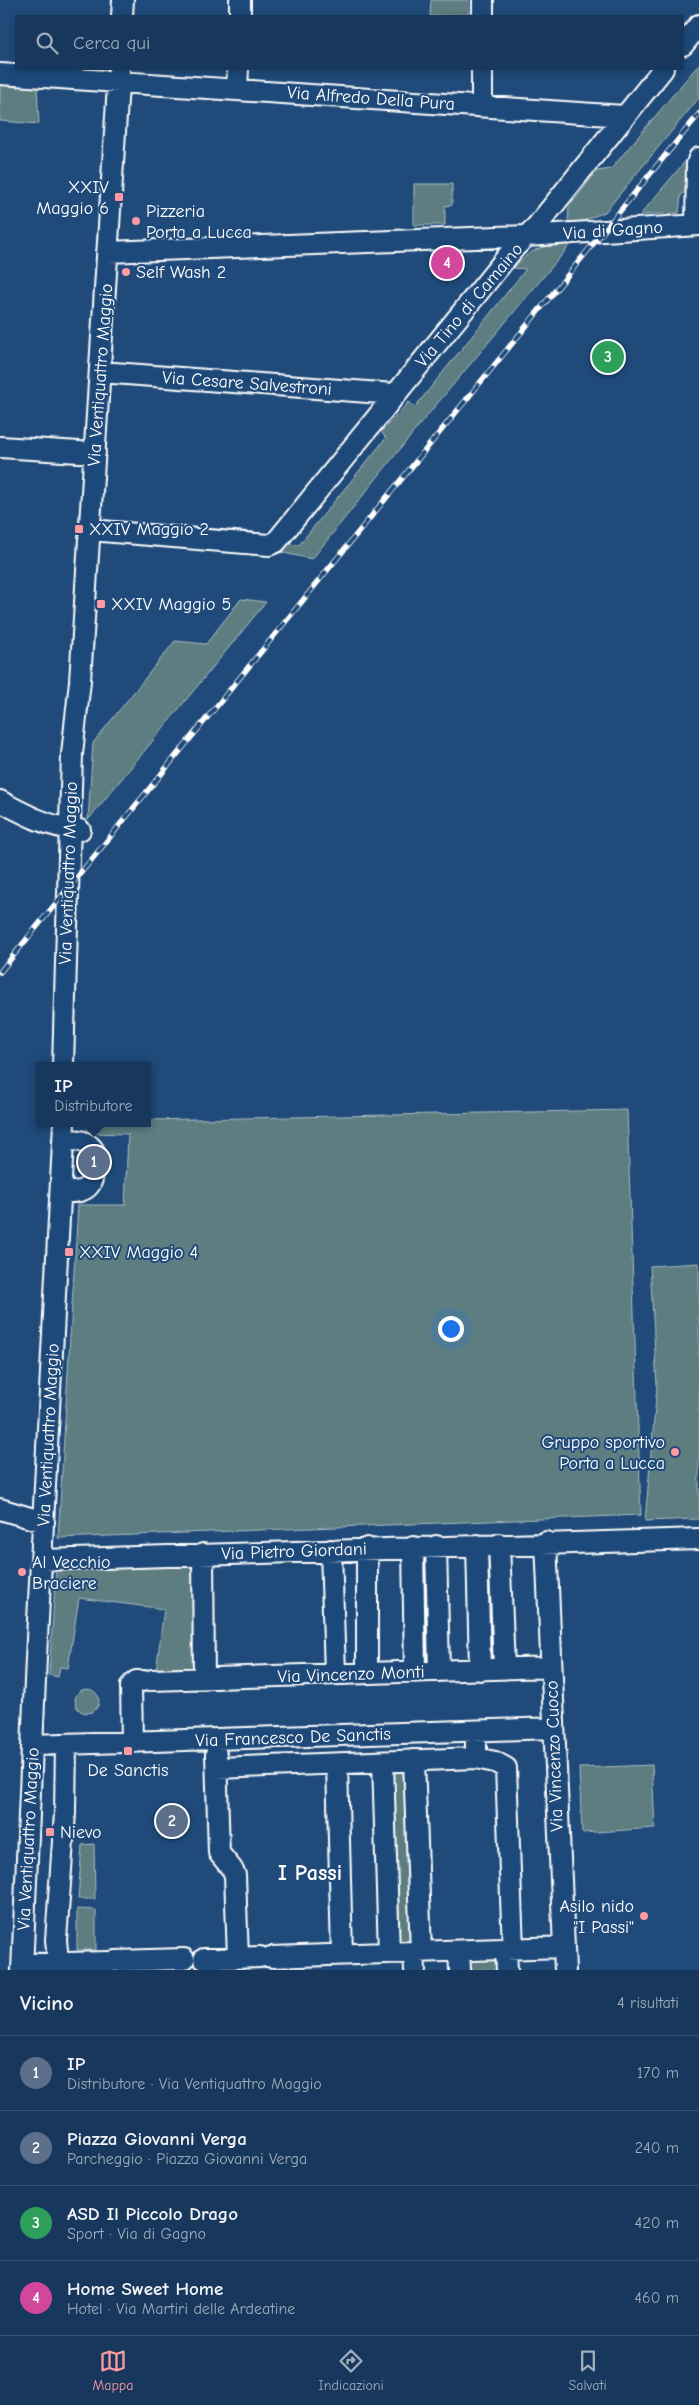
<!DOCTYPE html>
<html lang="it">
<head>
<meta charset="utf-8">
<style>
  :root { --surface:#17385c; --page:#203f62; --text:#f1f3f6; --muted:#9eacbb; --line:#365272; --accent:#ff9aa2 }
  body { margin:0; font-family:"Comic Neue",sans-serif; background:var(--page); color:var(--text) }
  .you { position:absolute; left:450px; top:1328px; width:18px; height:18px; margin:-12px; border:4px solid #fff; border-radius:50%; background:#1a73e8; box-shadow:0 0 0 8px #1a73e833 }
  .badge { display:grid; place-items:center; width:32px; height:32px; border-radius:50%; background:var(--accent); color:#fff; font-size:16px; font-weight:700 }
  .pin { position:absolute; translate:-50% -50%; border:2px solid #fff; box-shadow:0 1px 5px #0006 }
  .popup { position:absolute; left:36px; top:1062px; width:115px; height:65px; box-sizing:border-box; display:grid; place-content:center; border-radius:0px; background:var(--surface); filter:drop-shadow(0 1px 4px #0005); font-size:16px; white-space:nowrap; color:var(--muted) }
  .popup b { font-size:19px; color:var(--text) }
  .popup::after { content:''; position:absolute; left:50%; top:100%; margin-left:-10px; border:10px solid transparent; border-top-color:var(--surface) }
  .list { margin:0; padding:0; list-style:none }
  h2 { display:flex; justify-content:space-between; align-items:center; height:65px; margin:0; padding:0 20px; font-size:21px }
  h2 small { font-size:16px; font-weight:400; color:var(--muted) }
  .list li { display:grid; grid-template-columns:32px 1fr auto; gap:15px; align-items:center; box-sizing:border-box; height:75px; padding:0 20px; border-top:1px solid var(--line) }
  .list b { display:block; font-size:19px; white-space:nowrap }
  .list p { margin:0; font-size:16px; white-space:nowrap; color:var(--muted) }
  .list em { font-size:16px; font-style:normal; color:var(--muted) }
  .icon { flex:none; width:28px; height:28px; fill:none; stroke:currentColor; stroke-width:2; stroke-linecap:round; stroke-linejoin:round }
  .map { position:relative; flex:none; width:699px; height:1970px; overflow:hidden }
  .search { position:absolute; background:var(--surface); box-shadow:0 2px 8px #0003; left:15px; right:15px; top:15px; height:55px; display:flex; align-items:center; gap:12px; box-sizing:border-box; padding:0 18px; border-radius:0px; color:var(--muted); font-size:19px }
  .sheet { height:365px; background:var(--surface) }
  nav { display:flex; justify-content:space-around; align-items:center; box-sizing:border-box; height:70px; border-top:1px solid var(--line); background:var(--surface); font-size:14px; color:var(--muted) }
  nav a { display:grid; justify-items:center; gap:2px }
  nav .on { color:var(--accent) }
  .map>svg:first-child { display:block }
  .green { fill:#5d7d81; stroke:#aebec0 }
  .lines { fill:none; stroke-linecap:round; stroke-linejoin:round }
  .minor-casing { stroke:#fff; stroke-width:24 }
  .minor { stroke:#1f4a7a; stroke-width:20 }
  .rail-casing { stroke:#fff; stroke-width:5.5 }
  .rail { stroke:#1f4a7a; stroke-width:4; stroke-dasharray:11; stroke-linecap:butt }
  .poi-dot { fill:#ff9aa2; stroke:#1f4a7a; stroke-width:2 }
  .labels { text-anchor:middle; stroke-width:4; stroke-linejoin:round; paint-order:stroke }
  .street-label { font-size:18px; fill:#fff; stroke:#1f4a7a }
  .poi-label { font-size:18px; fill:#fff; stroke:#1f4a7a; text-anchor:start }
  .district-label { font-size:22px; font-weight:bold; fill:#fff; stroke:#1f4a7a }
</style>
</head>
<body>
<div class="map">
<svg width="699" height="1970" viewBox="0 0 699 1970">
  <rect width="100%" height="100%" fill="#1f4a7a"/>
  <filter id="ink" filterUnits="userSpaceOnUse"><feTurbulence type="fractalNoise" baseFrequency=".02" numOctaves="2"/><feDisplacementMap in="SourceGraphic" scale="10" xChannelSelector="R" yChannelSelector="G"/><feConvolveMatrix kernelMatrix="1 2 1 2 8 2 1 2 1" color-interpolation-filters="sRGB"/></filter>
  <g filter="url(#ink)">
    <path class="green" d="M431,0H469V16H430Z
      M699,64V98L605,212L573,225L568,221L569,207L597,171L611,169Z
      M0,82L37,85L39,124L0,121Z
      M688,158L685,192L681,195L679,213L640,215Z
      M414,184H452V205L445,206V225H414Z
      M571,244L421,423L312,559L279,552L286,544L299,545L386,438L381,432L409,402L415,407L526,269L513,268C536,245 540,247 571,244Z
      M241,599L266,602L88,820L93,743L175,641L206,644Z
      M627,1110L641,1515L58,1538L78,1205H125L128,1134L87,1133L88,1123H148V1120Z
      M699,1263V1519L645,1521L657,1386L650,1266Z
      M198,1566V1670L156,1672L164,1609L79,1598L68,1668L60,1667L58,1677L49,1675L56,1570Z
      M75 1701a12 12 0 1 1 24 0a12 12 0 1 1-24 0Z
      M414,1760L421,1952L389,1953L383,1762Z
      M652,1765L655,1828L582,1833L579,1768Z
      M94,1844L95,1899H78L82,1845Z
      M77,1909L96,1910V1950H77Z
      M501,1956V1970H465V1958Z"/>
    <g class="lines">
      <g class="minor-casing">
        <path id="minor" d="M122,16L123,0
          M240,16V0
          M483,16V0
          M683,45L699,25
          M0,74L624,116
          M237,89L238,69
          M482,105V69
          M696,225L697,164L699,158
          M107,252L526,236L699,225
          M100,372L394,394
          M0,447L95,453
          M90,530L269,545L276,542L515,247L536,227L663,69
          M0,801C26,815 50,828 80,830
          M63,1066L72,754L80,681L119,69
          M61,1192C96,1194 93,1181 94,1151C87,1139 75,1140 63,1140
          M0,1509L44,1522
          M546,1542L565,1970
          M499,1544L504,1668
          M477,1545L480,1670
          M436,1546L439,1671
          M413,1547L415,1672
          M331,1550L335,1674
          M203,1554L204,1679
          M42,1560L699,1539
          M367,1673V1548
          M152,1680L551,1667
          M132,1742L131,1686L136,1681H143
          M32,1745L553,1728
          M216,1754L219,1853L232,1869L235,1875L238,1958
          M476,1758L495,1762L506,1768L513,1949
          M414,1760L421,1952
          M383,1762L389,1953
          M337,1764L342,1954
          M217,1768L476,1758V1731
          M506,1949L507,1970
          M459,1951L460,1970
          M414,1952L415,1970
          M271,1957L563,1947
          M204,1959L260,1957
          M115,1961L184,1959
          M23,1964L109,1962
          M22,1970L36,1658L64,1123
          M59,1970L56,1940L65,1813L66,1744"/>
      </g>
      <use href="#minor" class="minor"/>
      <g class="rail-casing">
        <path id="rail" d="M0,972L699,114"/>
      </g>
      <use href="#rail" class="rail"/>
    </g>
  </g>
  <g class="poi-dot">
    <rect x="114" y="192" width="10" height="10" rx="2.5"/>
    <circle cx="136" cy="221" r="5"/>
    <circle cx="126" cy="272" r="5"/>
    <rect x="74" y="524" width="10" height="10" rx="2.5"/>
    <rect x="96" y="599" width="10" height="10" rx="2.5"/>
    <rect x="64" y="1247" width="10" height="10" rx="2.5"/>
    <circle cx="675" cy="1452" r="5"/>
    <circle cx="22" cy="1572" r="5"/>
    <rect x="123" y="1746" width="10" height="10" rx="2.5"/>
    <rect x="45" y="1827" width="10" height="10" rx="2.5"/>
    <circle cx="644" cy="1916" r="5"/>
  </g>
  <g class="labels">
    <g class="street-label">
      <text transform="translate(371 98) rotate(4)" y="6">Via Alfredo Della Pura</text>
      <text transform="translate(613 230) rotate(-4)" y="6">Via di Gagno</text>
      <text transform="translate(469 305) rotate(-50)" y="6">Via Tino di Camaino</text>
      <text transform="translate(100 375) rotate(-86)" y="6">Via Ventiquattro Maggio</text>
      <text transform="translate(247 383) rotate(4)" y="6">Via Cesare Salvestroni</text>
      <text transform="translate(68 873) rotate(-88)" y="6">Via Ventiquattro Maggio</text>
      <text transform="translate(48 1435) rotate(-87)" y="6">Via Ventiquattro Maggio</text>
      <text transform="translate(294 1551) rotate(-2)" y="6">Via Pietro Giordani</text>
      <text transform="translate(351 1674) rotate(-2)" y="6">Via Vincenzo Monti</text>
      <text transform="translate(293 1737) rotate(-2)" y="6">Via Francesco De Sanctis</text>
      <text transform="translate(554 1756) rotate(-92)" y="6">Via Vincenzo Cuoco</text>
      <text transform="translate(28 1839) rotate(-87)" y="6">Via Ventiquattro Maggio</text>
    </g>
    <g class="poi-label">
      <text x="109" y="193" text-anchor="end">XXIV<tspan x="109" dy="21">Maggio 6</tspan></text>
      <text x="146" y="217">Pizzeria<tspan x="146" dy="21">Porta a Lucca</tspan></text>
      <text x="136" y="278">Self Wash 2</text>
      <text x="89" y="535">XXIV Maggio 2</text>
      <text x="111" y="610">XXIV Maggio 5</text>
      <text x="79" y="1258">XXIV Maggio 4</text>
      <text x="665" y="1448" text-anchor="end">Gruppo sportivo<tspan x="665" dy="21">Porta a Lucca</tspan></text>
      <text x="32" y="1568">Al Vecchio<tspan x="32" dy="21">Braciere</tspan></text>
      <text x="128" y="1776" text-anchor="middle">De Sanctis</text>
      <text x="60" y="1838">Nievo</text>
      <text x="634" y="1912" text-anchor="end">Asilo nido<tspan x="634" dy="21">"I Passi"</tspan></text>
    </g>
    <g class="district-label">
      <text x="310" y="1880">I Passi</text>
    </g>
  </g>
</svg>
<div class="you"></div>
<div class="pin badge" style="left:94px;top:1162px;background:#5c6f8a">1</div>
<div class="popup"><b>IP</b>Distributore</div>
<div class="pin badge" style="left:172px;top:1821px;background:#5c6f8a">2</div>
<div class="pin badge" style="left:608px;top:357px;background:#2e9e5b">3</div>
<div class="pin badge" style="left:447px;top:263px;background:#d1479c">4</div>
<div class="search"><svg class="icon" aria-label="search" viewBox="0 0 24 24"><circle cx="10" cy="10" r="6"/><path d="M15 15l6 6"/></svg>Cerca qui</div>
</div>
<section class="sheet">
<h2>Vicino<small>4 risultati</small></h2>
<ul class="list">
<li><span class="badge" style="background:#5c6f8a">1</span><div><b>IP</b><p>Distributore · Via Ventiquattro Maggio</p></div><em>170 m</em></li>
<li><span class="badge" style="background:#5c6f8a">2</span><div><b>Piazza Giovanni Verga</b><p>Parcheggio · Piazza Giovanni Verga</p></div><em>240 m</em></li>
<li><span class="badge" style="background:#2e9e5b">3</span><div><b>ASD Il Piccolo Drago</b><p>Sport · Via di Gagno</p></div><em>420 m</em></li>
<li><span class="badge" style="background:#d1479c">4</span><div><b>Home Sweet Home</b><p>Hotel · Via Martiri delle Ardeatine</p></div><em>460 m</em></li>
</ul>
</section>
<nav>
<a class="on"><svg class="icon" aria-label="map" viewBox="0 0 24 24"><path d="M3 6l6-2 6 2 6-2v14l-6 2-6-2-6 2zM9 4v14M15 6v14"/></svg>Mappa</a>
<a><svg class="icon" aria-label="directions" viewBox="0 0 24 24"><path d="M12 3l9 9-9 9-9-9zM9 14v-3h6M13 9l2 2-2 2"/></svg>Indicazioni</a>
<a><svg class="icon" aria-label="saved" viewBox="0 0 24 24"><path d="M7 4h10v16l-5-4-5 4z"/></svg>Salvati</a>
</nav>
</body>
</html>
